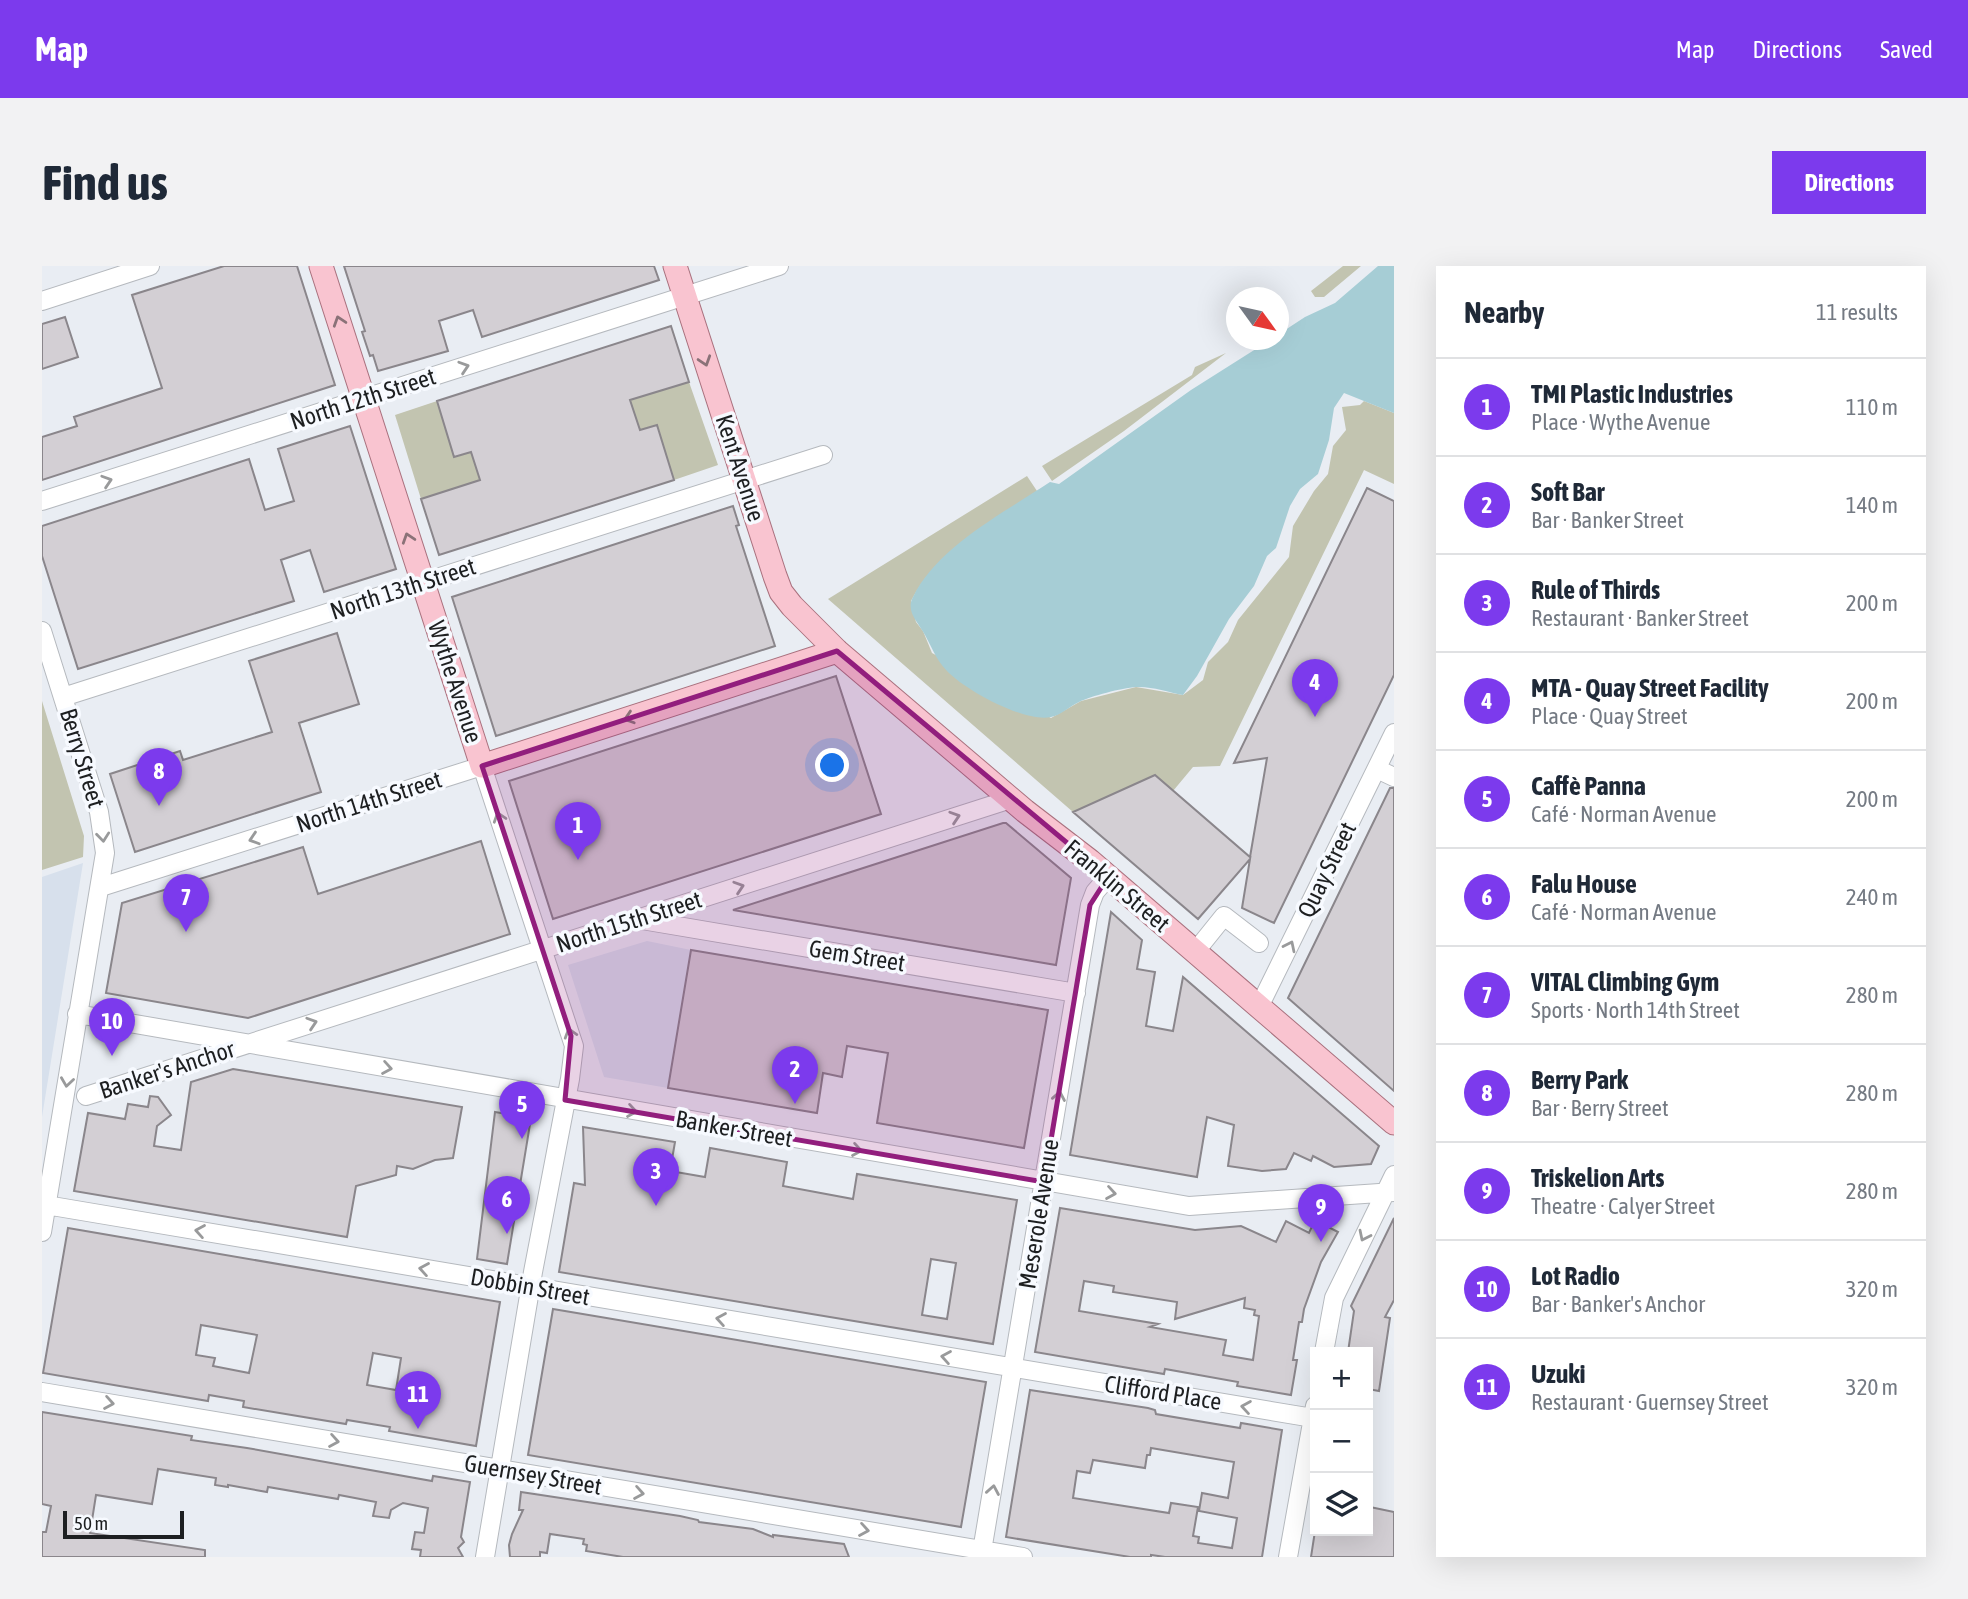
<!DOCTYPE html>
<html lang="en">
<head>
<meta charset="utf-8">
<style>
  :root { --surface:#fff; --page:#f2f2f3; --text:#1f2937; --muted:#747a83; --line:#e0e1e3; --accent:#7c3aed }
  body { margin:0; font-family:"Asap Condensed",sans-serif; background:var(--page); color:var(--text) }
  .controls { position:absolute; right:21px; bottom:21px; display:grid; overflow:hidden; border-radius:0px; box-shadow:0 7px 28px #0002 }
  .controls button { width:63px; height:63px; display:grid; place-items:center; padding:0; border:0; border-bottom:2px solid var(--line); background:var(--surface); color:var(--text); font:35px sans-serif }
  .compass { position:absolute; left:1184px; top:21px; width:63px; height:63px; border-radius:50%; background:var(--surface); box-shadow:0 7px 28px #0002; rotate:123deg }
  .scale { position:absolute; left:21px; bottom:18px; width:121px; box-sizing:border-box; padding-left:7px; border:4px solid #1d1f21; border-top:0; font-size:19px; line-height:24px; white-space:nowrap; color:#1d1f21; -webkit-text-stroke:5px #f7faff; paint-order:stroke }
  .you { position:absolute; left:791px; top:500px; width:24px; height:24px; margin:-18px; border:5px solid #fff; border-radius:50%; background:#1a73e8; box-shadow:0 0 0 10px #1a73e833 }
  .badge { display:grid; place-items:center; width:46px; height:46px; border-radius:50%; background:var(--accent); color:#fff; font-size:23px; font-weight:700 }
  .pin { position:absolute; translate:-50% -58px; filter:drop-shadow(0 2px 4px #0008) }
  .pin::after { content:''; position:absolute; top:37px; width:24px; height:21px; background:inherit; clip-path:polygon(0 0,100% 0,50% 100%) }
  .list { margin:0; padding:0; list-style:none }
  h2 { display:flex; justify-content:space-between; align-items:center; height:91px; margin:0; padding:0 28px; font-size:30px }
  h2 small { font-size:23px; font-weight:400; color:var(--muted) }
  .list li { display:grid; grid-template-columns:46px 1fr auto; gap:21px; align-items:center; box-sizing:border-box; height:98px; padding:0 28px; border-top:2px solid var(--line) }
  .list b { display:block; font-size:26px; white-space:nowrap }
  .list p { margin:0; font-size:23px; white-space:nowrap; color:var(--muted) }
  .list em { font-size:23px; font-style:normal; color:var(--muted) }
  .icon { flex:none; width:38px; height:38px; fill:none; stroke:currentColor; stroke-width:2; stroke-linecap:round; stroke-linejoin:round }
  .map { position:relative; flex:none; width:1352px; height:1291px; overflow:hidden; border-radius:0px }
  header { display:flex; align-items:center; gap:42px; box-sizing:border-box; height:98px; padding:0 35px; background:var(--accent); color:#fff }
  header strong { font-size:33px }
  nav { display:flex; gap:38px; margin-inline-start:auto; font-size:24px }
  .intro { display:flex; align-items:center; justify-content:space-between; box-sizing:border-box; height:168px; padding:0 42px }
  h1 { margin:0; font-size:49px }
  .button { padding:18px 32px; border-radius:0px; background:var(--accent); color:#fff; font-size:24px; font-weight:700 }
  main { display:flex; gap:42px; padding:0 42px }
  aside { flex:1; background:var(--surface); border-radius:0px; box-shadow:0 7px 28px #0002 }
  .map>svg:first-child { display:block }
  .built { fill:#d7e0ec }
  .green { fill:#c2c4b0 }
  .water { fill:#a6cdd5 }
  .building { fill:#d3cfd4; stroke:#8a868b; stroke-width:2; fill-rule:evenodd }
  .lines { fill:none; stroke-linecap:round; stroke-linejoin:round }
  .minor-casing { stroke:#b5b9be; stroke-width:20 }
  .major-casing { stroke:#a9717e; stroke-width:25 }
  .minor { stroke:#fff; stroke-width:18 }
  .major { stroke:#f9c4d0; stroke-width:23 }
  .oneway { stroke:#8b7278 }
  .oneway2 { stroke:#999a9b }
  .marked { fill:#921e7d; fill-opacity:0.2; stroke:#921e7d; stroke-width:5; stroke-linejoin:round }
  .labels { text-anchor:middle; stroke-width:7; stroke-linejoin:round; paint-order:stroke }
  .street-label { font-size:24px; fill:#1d1f21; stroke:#f7faff }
</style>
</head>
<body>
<header>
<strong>Map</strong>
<nav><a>Map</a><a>Directions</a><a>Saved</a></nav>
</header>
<div class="intro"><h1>Find us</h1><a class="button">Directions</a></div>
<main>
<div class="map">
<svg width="1352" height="1291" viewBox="0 0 1352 1291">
  <rect width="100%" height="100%" fill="#e9edf3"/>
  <path class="built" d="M41,597L0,851V611Z
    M605,675L649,684L626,822L562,811L526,699Z"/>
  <path class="green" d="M1301,0H1319L1282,31H1273L1269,25Z
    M1184,87L1082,165L1010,215L1000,200L1150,109L1153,101Z
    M647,116L676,199L632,214L615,159L598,164L588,134Z
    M395,135L412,190L429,186L438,214L379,233L353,149Z
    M1322,135L1352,147V218L1322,204L1178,500L1151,501L1131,525L1113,509L1031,546L786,333L985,210L995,225C949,256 895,284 869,335L874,356L881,365L890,387L1009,452L1039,435L1094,421L1141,429L1161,414L1166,396L1186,376L1196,354L1247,291L1251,260L1272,225L1286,208L1291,180L1304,164L1300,141L1318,139Z
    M0,435L42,570L41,591L0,604Z"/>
  <path class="water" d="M1336,0H1352V147L1302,127L1292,142L1287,174L1276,208L1258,223L1248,240L1234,282L1225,290L1212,320L1187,353L1155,410L1141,429C1126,426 1109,420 1094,421C1080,422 1049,430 1037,436C1028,440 1019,449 1009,451C983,457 923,424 905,405C893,393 889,378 880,364C874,354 864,344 871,331C895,281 963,246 1008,216L1017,218L1149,124L1228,74H1237V68L1263,51L1293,37Z"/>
  <path class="building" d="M182,0H255L293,119L0,214V171L35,160L32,151L120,122L90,29Z
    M302,0H612L617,14L440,71L431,44L397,55L406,85L336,105L331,89L328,90L320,66L323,65Z
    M23,51L36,91L0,103V58Z
    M629,60L647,116L588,134L598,164L615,159L632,214L397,289L379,233L438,214L429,186L412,191L395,135Z
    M308,160L354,303L282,326L268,284L239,294L252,335L36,403L0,290V260L207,193L223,244L252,235L236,183Z
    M1325,222L1352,235V409L1232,657L1200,642L1208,593L1156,653L1031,546L1113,509L1208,591L1225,492L1192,497Z
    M691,240L697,259L694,260L733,380L454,470L410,331Z
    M295,367L317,438L257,457L279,526L93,586L68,508L138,485L141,494L230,466L207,395Z
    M794,410L839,548L511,653L467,515Z
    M1348,522H1352V825L1246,732Z
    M961,557H964L1029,612L1014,699L691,644Z
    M439,575L468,668L206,752L64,727L80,637L261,581L276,628Z
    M1069,646L1100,674L1095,703L1113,706L1104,760L1131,765L1141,711L1337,880L1329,898L1292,901L1271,890L1269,895L1252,887L1244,903L1220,905L1186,900L1192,859L1165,851L1155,911L1028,889Z
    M649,684L1006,744L982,882L835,857L846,787L805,780L800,811L781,807L775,847L626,822Z
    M191,803L420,841L411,892L393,894L371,903L355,900L354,909L314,920L305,971L32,925L46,847L83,853L86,838L106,841L108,830L116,831L129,849L115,860L112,880L139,884L149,816Z
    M453,846L489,852L465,998L435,993Z
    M541,861L633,876L628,905L663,911L668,882L745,896L741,920L811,933L815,908L975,934L951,1078L517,1006L532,917L543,919ZM889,993L914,997L905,1053L880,1049Z
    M1018,942L1153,964L1199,960L1234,976L1244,955L1267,967L1273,954L1296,966L1279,996L1262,1043L1260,1056H1257L1251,1094H1255L1249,1129L1195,1120L1196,1116L1123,1103L1122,1108L993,1086ZM1042,1015L1072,1020L1071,1026L1135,1036L1133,1053L1203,1032L1202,1042L1213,1044L1212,1049L1217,1050L1211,1094L1181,1089L1184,1074L1108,1061L1116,1058L1037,1045Z
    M1352,952V1034L1343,1051L1348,1052L1337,1125L1326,1123V1086H1306L1312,1045L1309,1040Z
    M26,962L458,1036L434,1180L347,1165L348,1161L305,1154L304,1158L201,1141L202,1135L167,1129L166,1135L1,1107ZM159,1059L215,1069L207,1107L171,1100L173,1092L154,1089ZM331,1087L359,1092L354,1124L325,1119Z
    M511,1043L944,1116L919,1261L486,1189Z
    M988,1124L1106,1142L1113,1144L1114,1148L1198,1162L1199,1157L1240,1164L1220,1291H1123L1109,1289V1291H1088L964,1271ZM1109,1182L1192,1196L1186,1232L1160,1227L1157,1245L1195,1252L1190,1282L1156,1277L1157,1271L1151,1270L1156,1241L1129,1237L1127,1247L1031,1232L1035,1205L1048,1207L1051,1194L1103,1202L1105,1189H1108Z
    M0,1146L150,1170L149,1174L205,1182L390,1215L391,1210L428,1216L419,1271L422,1276L416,1282L421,1291H378L379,1284L370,1283L373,1266L382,1267L386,1242L361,1237L349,1244L347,1252L331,1250L334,1236L297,1229L296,1233L226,1221L225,1226L186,1219V1221L173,1219L174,1212L116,1203L110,1238L54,1229L48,1267L163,1284V1291H0V1266H4L9,1240L0,1238Z
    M479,1226L638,1250L656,1254L657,1256L711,1263L731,1271V1269L802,1278L807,1291H581L544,1285L545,1279L541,1278L542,1273L508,1268L505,1287L498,1286V1291H468L467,1279L470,1268L481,1244H477Z
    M1328,1241L1352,1246V1291H1269L1273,1265H1326Z"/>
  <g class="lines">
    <g class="minor-casing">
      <path id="minor" d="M0,35L108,0
        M0,235L737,0
        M0,365L57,546L63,587L0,966
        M21,431L781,189
        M1335,503L1352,511
        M59,621L440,500L532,780L528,813L491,1006L443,1291
        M600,654L1034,727
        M1153,686L1182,650L1217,677
        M1217,741L1352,467
        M35,748L1147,940L1352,926
        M44,830L969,533
        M4,939L1271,1152
        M1282,1086L1292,1032L1352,909
        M0,1126L981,1291
        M939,1291L1048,639L1053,626L1066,611
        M1246,1291L1273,1140"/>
    </g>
    <g class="major-casing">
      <path id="major" d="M279,0L440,500L795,385
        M633,0L733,310L739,326L750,340L795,385L983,545L1048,595L1352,857"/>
    </g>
    <use href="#minor" class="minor"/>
    <use href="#major" class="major"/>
  </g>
  <defs><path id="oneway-chevron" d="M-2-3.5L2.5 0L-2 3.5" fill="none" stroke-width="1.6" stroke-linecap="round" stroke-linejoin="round" transform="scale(1.75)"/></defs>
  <g class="oneway">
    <use href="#oneway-chevron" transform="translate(297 55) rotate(-108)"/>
    <use href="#oneway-chevron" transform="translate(663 95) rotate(72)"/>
    <use href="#oneway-chevron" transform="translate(366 272) rotate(-108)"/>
    <use href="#oneway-chevron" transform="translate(587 452) rotate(162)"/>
  </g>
  <g class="oneway2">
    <use href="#oneway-chevron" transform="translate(422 101) rotate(-18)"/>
    <use href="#oneway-chevron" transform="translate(65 215) rotate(-18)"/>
    <use href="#oneway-chevron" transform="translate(457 551) rotate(-108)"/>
    <use href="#oneway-chevron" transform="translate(913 551) rotate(-18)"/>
    <use href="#oneway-chevron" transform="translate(61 571) rotate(84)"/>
    <use href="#oneway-chevron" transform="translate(212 573) rotate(162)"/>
    <use href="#oneway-chevron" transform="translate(697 621) rotate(-18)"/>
    <use href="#oneway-chevron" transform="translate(1248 680) rotate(-64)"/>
    <use href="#oneway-chevron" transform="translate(270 757) rotate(-18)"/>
    <use href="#oneway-chevron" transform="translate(528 767) rotate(-107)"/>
    <use href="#oneway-chevron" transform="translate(345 802) rotate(10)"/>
    <use href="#oneway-chevron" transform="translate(25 816) rotate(98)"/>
    <use href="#oneway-chevron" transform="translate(1017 830) rotate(-80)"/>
    <use href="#oneway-chevron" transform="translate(590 845) rotate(10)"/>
    <use href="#oneway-chevron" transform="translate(815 884) rotate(10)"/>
    <use href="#oneway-chevron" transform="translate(1069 927) rotate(9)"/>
    <use href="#oneway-chevron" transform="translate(158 965) rotate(-170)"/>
    <use href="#oneway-chevron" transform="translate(1322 970) rotate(116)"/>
    <use href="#oneway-chevron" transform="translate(382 1003) rotate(-170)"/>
    <use href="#oneway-chevron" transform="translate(679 1053) rotate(-170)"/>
    <use href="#oneway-chevron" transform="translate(904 1091) rotate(-170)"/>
    <use href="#oneway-chevron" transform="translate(67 1137) rotate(10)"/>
    <use href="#oneway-chevron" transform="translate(1204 1141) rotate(-171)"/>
    <use href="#oneway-chevron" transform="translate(292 1175) rotate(10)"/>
    <use href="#oneway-chevron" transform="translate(951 1224) rotate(-80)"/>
    <use href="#oneway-chevron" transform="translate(597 1227) rotate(10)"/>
    <use href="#oneway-chevron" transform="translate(822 1264) rotate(10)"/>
  </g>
  <path class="marked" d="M795,385L1066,611L1048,639L1002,916L523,834L529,770L440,500Z"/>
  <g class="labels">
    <g class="street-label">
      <text transform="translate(321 133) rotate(-18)" y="8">North 12th Street</text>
      <text transform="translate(698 202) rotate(72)" y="8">Kent Avenue</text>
      <text transform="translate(361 323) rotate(-18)" y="8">North 13th Street</text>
      <text transform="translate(413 416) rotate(72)" y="8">Wythe Avenue</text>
      <text transform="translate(40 492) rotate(73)" y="8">Berry Street</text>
      <text transform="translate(327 536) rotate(-18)" y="8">North 14th Street</text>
      <text transform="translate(1285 604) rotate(-64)" y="8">Quay Street</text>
      <text transform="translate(1075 620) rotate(40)" y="8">Franklin Street</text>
      <text transform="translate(587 656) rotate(-18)" y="8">North 15th Street</text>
      <text transform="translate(815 690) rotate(9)" y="8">Gem Street</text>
      <text transform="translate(125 804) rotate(-18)" y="8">Banker's Anchor</text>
      <text transform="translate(692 863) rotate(10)" y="8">Banker Street</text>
      <text transform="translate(997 948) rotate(-81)" y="8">Meserole Avenue</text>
      <text transform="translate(488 1021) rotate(10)" y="8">Dobbin Street</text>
      <text transform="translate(1121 1127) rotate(9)" y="8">Clifford Place</text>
      <text transform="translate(491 1209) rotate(10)" y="8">Guernsey Street</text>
    </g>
  </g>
</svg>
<div class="controls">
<button>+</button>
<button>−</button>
<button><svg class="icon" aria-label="layers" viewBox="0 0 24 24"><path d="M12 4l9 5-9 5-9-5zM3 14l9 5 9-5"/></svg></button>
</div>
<svg class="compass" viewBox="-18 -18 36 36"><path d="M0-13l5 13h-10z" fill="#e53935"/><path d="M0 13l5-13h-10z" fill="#747a83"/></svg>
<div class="scale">50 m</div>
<div class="you"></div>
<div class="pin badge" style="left:536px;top:594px">1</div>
<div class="pin badge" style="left:753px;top:838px">2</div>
<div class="pin badge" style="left:614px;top:940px">3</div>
<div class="pin badge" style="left:1273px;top:451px">4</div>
<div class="pin badge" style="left:480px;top:873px">5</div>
<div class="pin badge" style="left:465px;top:968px">6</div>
<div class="pin badge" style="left:144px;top:666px">7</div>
<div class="pin badge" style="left:117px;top:540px">8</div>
<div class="pin badge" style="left:1279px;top:976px">9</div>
<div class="pin badge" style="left:70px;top:790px">10</div>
<div class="pin badge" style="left:376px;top:1163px">11</div>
</div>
<aside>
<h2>Nearby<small>11 results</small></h2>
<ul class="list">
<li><span class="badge">1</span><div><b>TMI Plastic Industries</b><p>Place · Wythe Avenue</p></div><em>110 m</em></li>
<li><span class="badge">2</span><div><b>Soft Bar</b><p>Bar · Banker Street</p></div><em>140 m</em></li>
<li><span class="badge">3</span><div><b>Rule of Thirds</b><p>Restaurant · Banker Street</p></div><em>200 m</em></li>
<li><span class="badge">4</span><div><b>MTA - Quay Street Facility</b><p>Place · Quay Street</p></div><em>200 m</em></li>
<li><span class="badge">5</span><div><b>Caffè Panna</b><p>Café · Norman Avenue</p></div><em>200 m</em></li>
<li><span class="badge">6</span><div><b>Falu House</b><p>Café · Norman Avenue</p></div><em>240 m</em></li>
<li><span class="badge">7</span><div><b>VITAL Climbing Gym</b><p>Sports · North 14th Street</p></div><em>280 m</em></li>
<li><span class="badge">8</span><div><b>Berry Park</b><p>Bar · Berry Street</p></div><em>280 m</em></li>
<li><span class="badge">9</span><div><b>Triskelion Arts</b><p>Theatre · Calyer Street</p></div><em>280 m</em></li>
<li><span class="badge">10</span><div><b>Lot Radio</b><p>Bar · Banker's Anchor</p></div><em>320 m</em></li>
<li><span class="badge">11</span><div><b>Uzuki</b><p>Restaurant · Guernsey Street</p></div><em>320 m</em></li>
</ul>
</aside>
</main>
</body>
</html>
